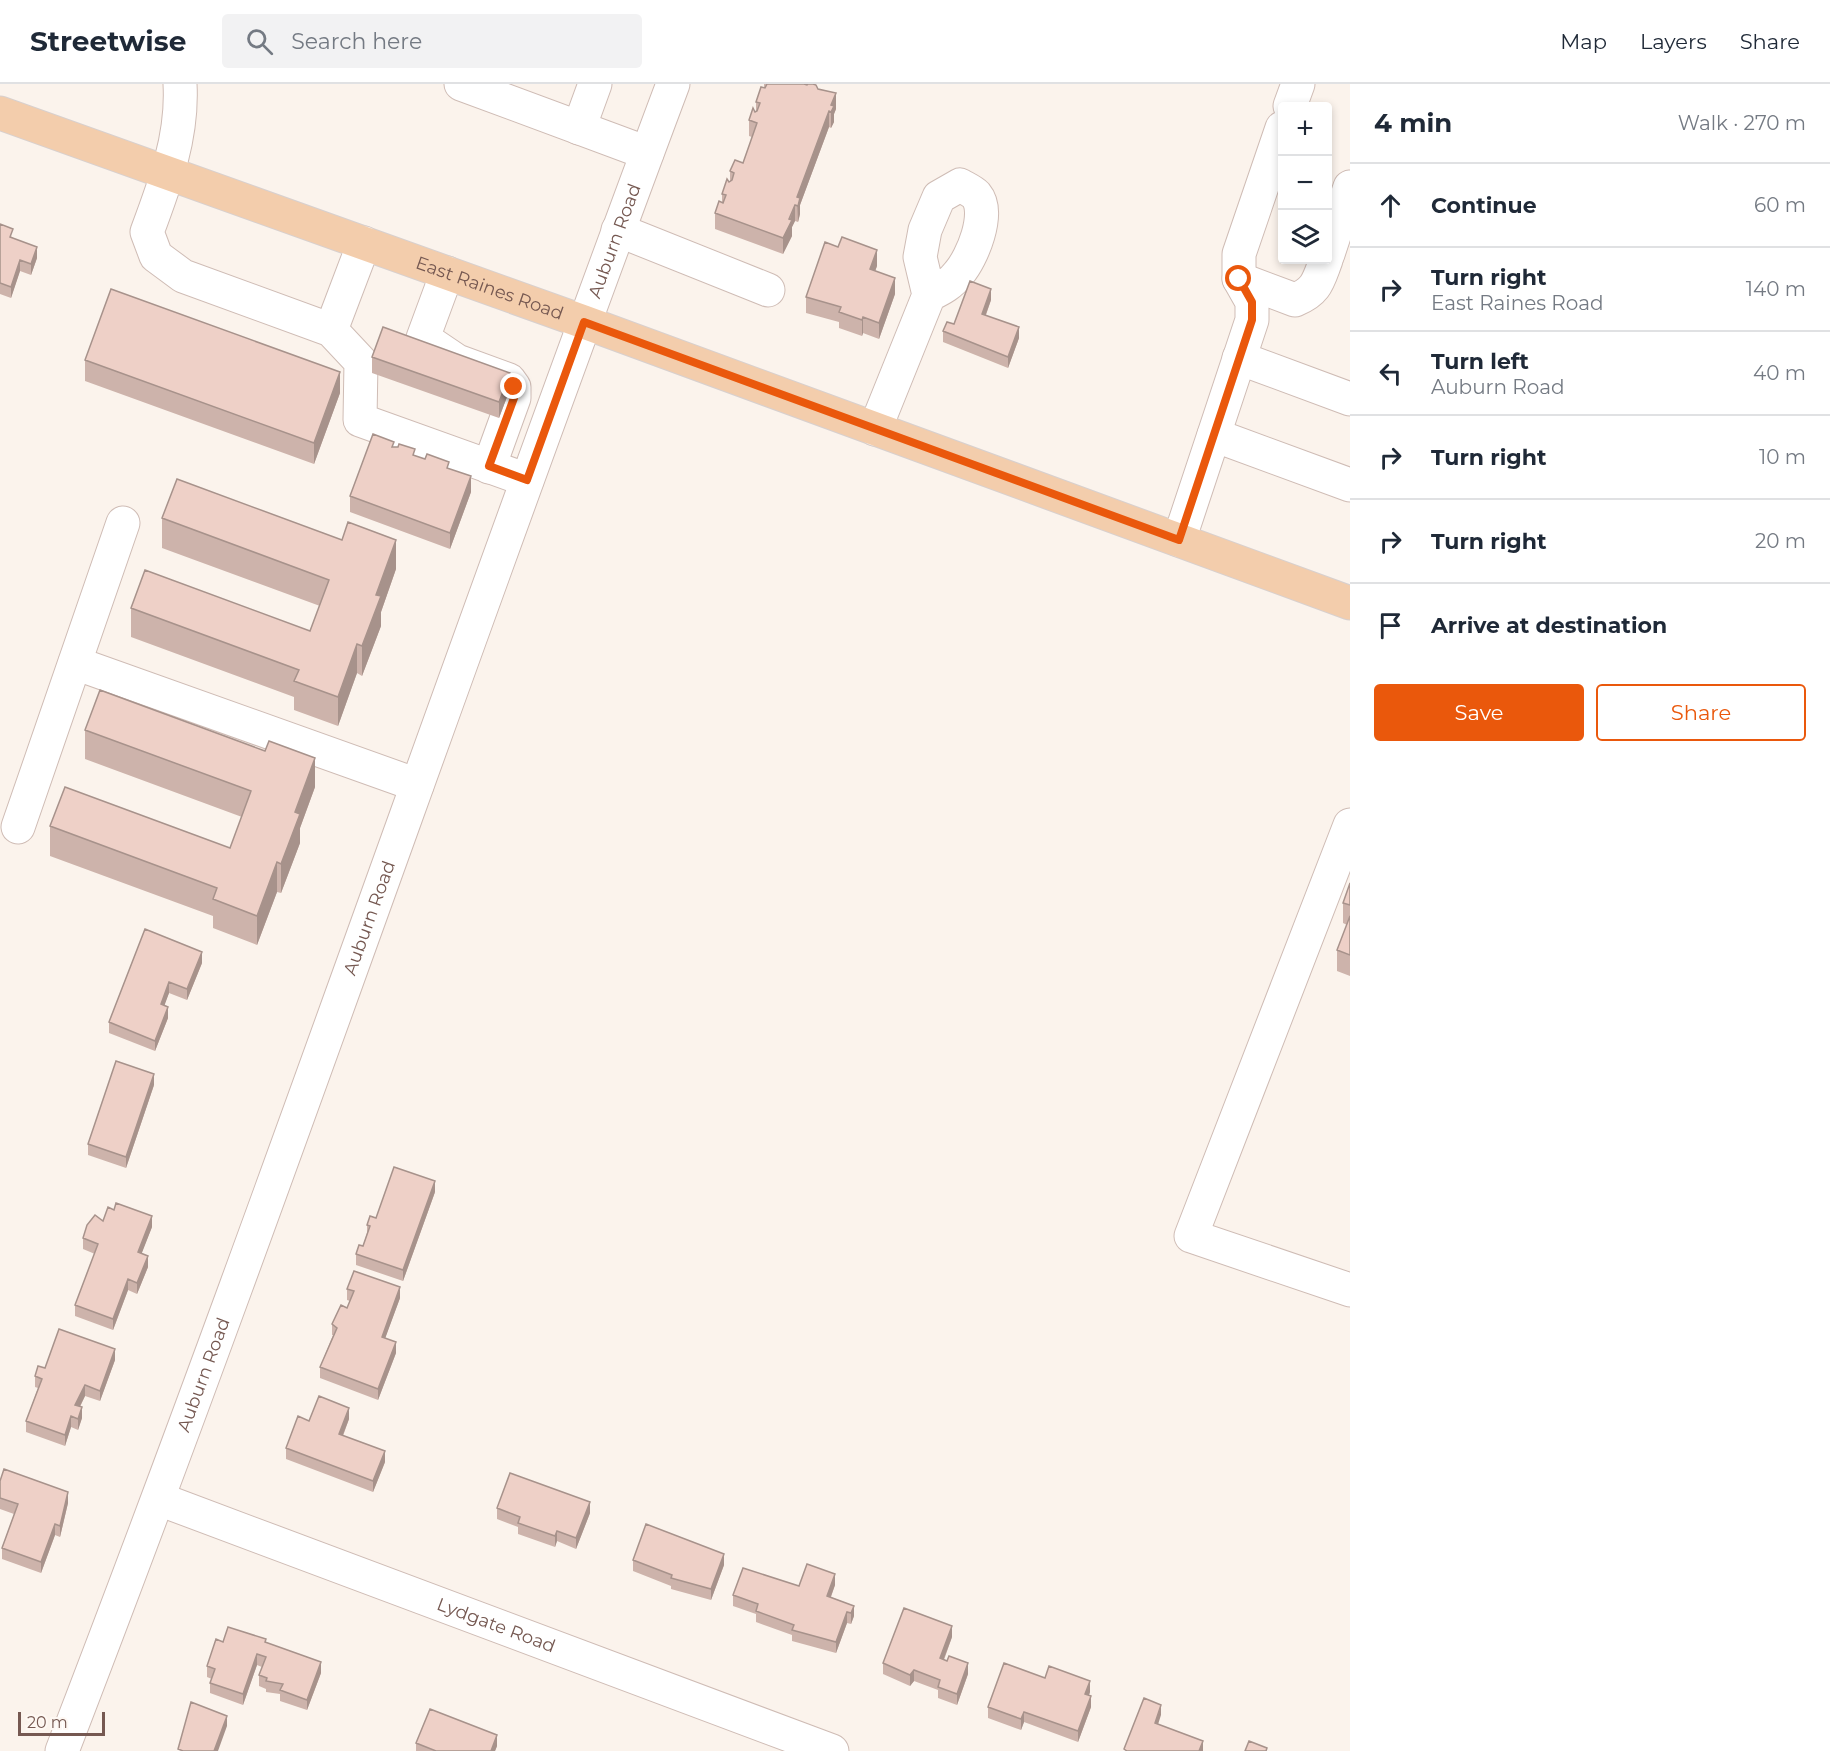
<!DOCTYPE html>
<html lang="en">
<head>
<meta charset="utf-8">
<style>
  :root { --surface:#fff; --page:#f2f2f3; --text:#1f2937; --muted:#747a83; --line:#e0e1e3; --accent:#ea580c }
  body { margin:0; font-family:Montserrat,sans-serif; background:var(--page); color:var(--text) }
  .controls { position:absolute; right:18px; top:18px; display:grid; overflow:hidden; border-radius:6px; box-shadow:0 3px 9px #0003 }
  .controls button { width:54px; height:54px; display:grid; place-items:center; padding:0; border:0; border-bottom:2px solid var(--line); background:var(--surface); color:var(--text); font:30px sans-serif }
  .scale { position:absolute; left:18px; bottom:15px; width:87px; box-sizing:border-box; padding-left:6px; border:3px solid #755851; border-top:0; font-size:16px; line-height:21px; white-space:nowrap; color:#755851; -webkit-text-stroke:4px #fef8f3; paint-order:stroke }
  .stop { position:absolute; width:18px; height:18px; margin:-14px; border:4px solid #ea580c; border-radius:50%; background:#fff }
  .stop.end { background:#ea580c; border-color:#fff; box-shadow:0 2px 6px #0008 }
  .list { margin:0; padding:0; list-style:none }
  h2 { display:flex; justify-content:space-between; align-items:center; height:78px; margin:0; padding:0 24px; font-size:26px }
  h2 small { font-size:20px; font-weight:400; color:var(--muted) }
  .list li { display:grid; grid-template-columns:39px 1fr auto; gap:18px; align-items:center; box-sizing:border-box; height:84px; padding:0 24px; border-top:2px solid var(--line) }
  .list b { display:block; font-size:22px; white-space:nowrap }
  .list p { margin:0; font-size:20px; white-space:nowrap; color:var(--muted) }
  .list em { font-size:20px; font-style:normal; color:var(--muted) }
  .actions { display:flex; gap:12px; padding:18px 24px }
  .actions a { flex:1; padding:14px 0; border:2px solid var(--accent); border-radius:6px; text-align:center; font-size:21px; color:var(--accent) }
  .actions .main { background:var(--accent); color:#fff }
  .icon { flex:none; width:33px; height:33px; fill:none; stroke:currentColor; stroke-width:2; stroke-linecap:round; stroke-linejoin:round }
  .map { position:relative; flex:none; width:1350px; height:1667px; overflow:hidden }
  header { display:flex; align-items:center; gap:36px; box-sizing:border-box; height:84px; padding:0 30px; background:var(--surface); border-bottom:2px solid var(--line) }
  header strong { font-size:28px }
  nav { display:flex; gap:33px; margin-inline-start:auto; font-size:21px }
  .search { width:420px; height:54px; background:var(--page); display:flex; align-items:center; gap:15px; box-sizing:border-box; padding:0 21px; border-radius:6px; color:var(--muted); font-size:22px }
  main { display:flex }
  aside { flex:1; background:var(--surface) }
  .map>svg:first-child { display:block }
  .lines { fill:none; stroke-linecap:round; stroke-linejoin:round }
  .minor-casing { stroke:#cfbcb5; stroke-width:35 }
  .major-casing { stroke:#d8d0ce; stroke-width:35 }
  .minor { stroke:#fff; stroke-width:33 }
  .major { stroke:#f3cdac; stroke-width:33 }
  .wall { fill:#cdb3ab }
  .shaded-wall { fill:#a7928b }
  .building { fill:#eed0c7; stroke:#a7928b; stroke-width:1.5 }
  .route { stroke:#ea580c; stroke-width:8 }
  .labels { text-anchor:middle; stroke-width:6; stroke-linejoin:round; paint-order:stroke }
  .street-label { font-size:18px; fill:#755851; stroke:#fef8f3 }
</style>
</head>
<body>
<header>
<strong>Streetwise</strong>
<div class="search"><svg class="icon" aria-label="search" viewBox="0 0 24 24"><circle cx="10" cy="10" r="6"/><path d="M15 15l6 6"/></svg>Search here</div>
<nav><a>Map</a><a>Layers</a><a>Share</a></nav>
</header>
<main>
<div class="map">
<svg width="1350" height="1667" viewBox="0 0 1350 1667">
  <rect width="100%" height="100%" fill="#fbf3ec"/>
  <g class="lines">
    <g class="minor-casing">
      <g id="minor">
        <path d="M180,0C183,52 165,100 147,148L156,172L183,192L331,246L361,278L360,336L527,396"/>
        <path d="M461,0L647,69"/>
        <path d="M1290,22L1298,0"/>
        <path d="M579,44L595,0"/>
        <path d="M618,146L768,206"/>
        <path d="M1328,170L1350,103"/>
        <path d="M447,189L423,254L457,277L509,296L514,303V314L489,383"/>
        <path d="M1239,195L1295,216C1317,207 1318,197 1326,176"/>
        <path d="M331,246L364,159"/>
        <path d="M1239,274L1350,315"/>
        <path d="M875,345L929,211L920,173L925,146L939,113L960,101C965,104 972,107 976,111C991,129 972,174 959,189C951,200 941,205 929,211"/>
        <path d="M1214,351L1350,401"/>
        <path d="M1179,456L1252,236V218L1239,195V170L1282,44"/>
        <path d="M75,579L417,701"/>
        <path d="M1350,741L1191,1152L1350,1206"/>
        <path d="M18,743L123,439"/>
        <path id="s1" d="M159,1415L832,1667"/>
        <path id="s2" d="M62,1667C275,1115 465,554 673,0"/>
      </g>
    </g>
    <g class="major-casing">
      <g id="major">
        <path id="s3" d="M0,29L584,238L1350,519"/>
      </g>
    </g>
    <use href="#minor" class="minor"/>
    <use href="#major" class="major"/>
  </g>
  <path class="wall" d="M764,0H804L818,5L836,25L834,30V38L831,44L829,43L800,121V130L798,138L795,137L792,143V152L783,170L715,145V129L722,118V110L730,97V87L743,79L752,53L749,52V36L756,27V18L764,4Z
    M0,140L13,154L37,174L31,191L20,187L11,214L0,210Z
    M877,182L875,187L895,210L879,255L863,249L862,252L839,244V238L806,229V213Z
    M991,216L986,231L1019,254L1008,284L943,258V247Z
    M372,273L510,305L499,334L372,289Z
    M85,276L340,309L314,380L85,297Z
    M394,363L449,385L471,408L450,465L350,428V412Z
    M162,434L396,485L381,528V542L362,592L357,589L338,642L294,626V613L131,553V524L310,547L320,522L162,464Z
    M85,646L315,703L300,744V759L281,809L277,808L257,861L213,844V832L50,772V742L230,764L242,733L85,675Z
    M1350,799V892L1337,887V866L1347,841L1343,839V819Z
    M145,845L202,879L187,916L169,909L164,921L168,934L155,967L109,949V938Z
    M154,1001L126,1084L88,1071V1060Z
    M435,1108L403,1197L356,1181V1170L363,1162L367,1149V1141L376,1134Z
    M103,1137L152,1143L141,1170L148,1183L137,1210L128,1206L113,1246L75,1232V1221L95,1170L83,1165V1154Z
    M347,1205L400,1214L385,1254L396,1269L378,1316L320,1294V1283L333,1251H332V1240L347,1224L350,1217L347,1216Z
    M115,1276L100,1317L85,1312L80,1323L82,1334L78,1346L71,1343L65,1362L26,1348V1337L38,1304L35,1303V1292L45,1284Z
    M349,1335L343,1352L385,1378L373,1408L286,1375V1364L309,1337Z
    M0,1397L68,1419L60,1453L55,1451L41,1489L2,1475V1464L14,1430L0,1425Z
    M497,1424L590,1429L576,1465L557,1457L555,1463L518,1450V1443L497,1435Z
    M633,1476L724,1481L711,1516L671,1505V1502L633,1487Z
    M835,1501L831,1513L854,1522V1532L851,1540L847,1539L836,1569L792,1557V1551L756,1538V1530L733,1522V1511L799,1502Z
    M952,1553L944,1576L968,1590L957,1621L938,1614V1606L914,1597L910,1602L883,1590V1579Z
    M223,1558H266L321,1589L307,1626L280,1617V1610L266,1608V1605L259,1602V1591L262,1583L257,1581L243,1621L210,1609V1599L212,1595L207,1593V1582Z
    M1045,1594L1090,1608L1089,1611L1091,1623L1078,1658L1024,1638L1021,1646L988,1634V1623Z
    M416,1659L497,1662L495,1667H416Z"/>
  <path class="shaded-wall" d="M836,9V25L834,30V38L831,44V21Z
    M829,27V43L800,121V130L798,138L797,113Z
    M795,121V137L792,143V152L783,170V154Z
    M37,163V174L31,191V180Z
    M877,166V182L870,201V185Z
    M20,176V187L11,214V203Z
    M895,194V210L879,255V239Z
    M991,205V216L982,241V230Z
    M863,233V249L862,252V236Z
    M1019,243V254L1008,284V273Z
    M340,288V309L314,380V359Z
    M510,289V305L499,334V318Z
    M471,392V408L450,465V449Z
    M396,456V485L381,528V542L362,592V562L376,511Z
    M357,560V589L338,642V613Z
    M315,674V703L300,744V759L281,809V780L295,728Z
    M277,778V808L257,861V832Z
    M202,868V879L187,916V905Z
    M169,898V909L161,931V920Z
    M168,923V934L155,967V957Z
    M154,990V1001L126,1084V1073Z
    M435,1097V1108L403,1197V1186Z
    M152,1132V1143L138,1179V1168Z
    M148,1172V1183L137,1210V1199Z
    M128,1195V1206L113,1246V1235Z
    M400,1203V1214L382,1263V1253Z
    M396,1258V1269L378,1316V1305Z
    M115,1265V1276L100,1317V1307Z
    M85,1301V1312L75,1332V1321Z
    M82,1323V1334L78,1346V1335Z
    M349,1324V1335L339,1361V1350Z
    M71,1332V1343L65,1362V1351Z
    M385,1367V1378L373,1408V1397Z
    M68,1408V1419L60,1453V1442Z
    M590,1418V1429L576,1465V1454Z
    M55,1440V1451L41,1489V1478Z
    M557,1447V1457L555,1463V1452Z
    M724,1470V1481L711,1516V1505Z
    M835,1490V1501L827,1523V1512Z
    M854,1522V1532L851,1540V1529Z
    M847,1528V1539L836,1569V1558Z
    M952,1542V1553L940,1585V1574Z
    M257,1570V1581L243,1621V1610Z
    M321,1578V1589L307,1626V1616Z
    M968,1579V1590L957,1621V1610Z
    M914,1586V1597L910,1602V1591Z
    M1090,1597V1608L1085,1621V1610Z
    M1091,1612V1623L1078,1658V1647Z
    M1161,1621V1631L1155,1650V1639Z
    M1024,1628V1638L1021,1646V1635Z
    M227,1632V1642L218,1667H214Z
    M497,1651V1662L495,1667H491Z
    M1203,1657V1667H1199Z"/>
  <path class="building" d="M767,0H804L807,1L808,0H813L816,1L818,5L836,9L831,21L834,22L831,28L829,27L797,113L800,114L798,122L795,121L789,135L792,136L783,154L715,129L719,117L723,119L726,111L722,110L727,95L729,98L732,96L734,89L730,87L735,76L743,79L757,39L749,36L753,24L755,28L757,27L760,19L756,18L761,3L765,4Z
    M0,140L13,145L10,153L37,163L31,180L20,176L11,203L0,199Z
    M842,153L877,166L870,185L895,194L879,239L863,233L862,236L839,228L841,223L806,213L825,158L838,163Z
    M970,197L991,205L982,230L1019,243L1008,273L943,247L947,238L954,240Z
    M111,205L340,288L314,359L85,276Z
    M383,243L510,289L499,318L372,273Z
    M373,350L394,358L392,363H398L399,360L415,365L413,371L425,375L427,370L449,378L447,384L471,392L450,449L350,412Z
    M177,395L342,456L348,438L396,456L376,511L381,512L362,562L357,560L338,613L294,597L299,586L131,524L145,486L310,547L329,496L162,434Z
    M100,606L265,667L269,657L315,674L295,728L300,730L281,780L277,778L257,832L213,815L217,804L50,742L65,703L230,764L251,707L85,646Z
    M1350,799V821L1343,819Z
    M1350,832V871L1337,866Z
    M145,845L202,868L187,905L169,898L161,920L168,923L155,957L109,938Z
    M116,977L154,990L126,1073L88,1060Z
    M394,1083L435,1097L403,1186L356,1170L359,1161L363,1162L370,1142L367,1141L370,1132L376,1134Z
    M116,1119L152,1132L138,1168L148,1172L137,1199L128,1195L113,1235L75,1221L98,1160L83,1154L87,1141L95,1131L103,1137L108,1123L114,1126Z
    M354,1187L400,1203L382,1253L396,1258L378,1305L320,1283L337,1244L332,1240L341,1221L347,1224L354,1207L347,1205Z
    M59,1245L115,1265L100,1307L85,1301L75,1321L82,1323L78,1335L71,1332L65,1351L26,1337L42,1295L35,1292L38,1282L45,1284Z
    M319,1312L349,1324L339,1350L385,1367L373,1397L286,1364L298,1332L309,1337Z
    M4,1385L68,1408L60,1442L55,1440L41,1478L2,1464L18,1420L0,1414V1397Z
    M510,1389L590,1418L576,1454L557,1447L555,1452L518,1439L520,1433L497,1424Z
    M646,1440L724,1470L711,1505L671,1494L672,1491L633,1476Z
    M807,1480L835,1490L827,1512L854,1522L851,1529L847,1528L836,1558L792,1546L794,1541L756,1527L758,1520L733,1511L743,1484L799,1502Z
    M904,1524L952,1542L940,1574L947,1577L949,1572L968,1579L957,1610L938,1603L940,1596L914,1586L910,1591L883,1579Z
    M228,1543L266,1555L265,1558L321,1578L307,1616L280,1606L283,1600L266,1597L267,1594L259,1591L266,1573L257,1570L243,1610L210,1599L215,1585L207,1582L216,1555L223,1558Z
    M1004,1579L1045,1594L1049,1582L1090,1597L1085,1610L1091,1612L1078,1647L1024,1628L1021,1635L988,1623Z
    M1144,1614L1161,1621L1155,1639L1203,1657L1199,1667H1127L1124,1665Z
    M191,1618L227,1632L214,1667H183L178,1665Z
    M430,1625L497,1651L491,1667H436L416,1659Z
    M1249,1657L1267,1664L1266,1667H1245Z"/>
  <g class="lines">
    <path class="route" d="M514,303V314L489,382L527,396L584,238L1179,456L1252,236V218L1239,195"/>
  </g>
  <g class="labels">
    <g class="street-label">
      <text dy="6" stroke="none"><textPath href="#s2" startOffset="1608">Auburn Road</textPath></text>
      <text dy="6" stroke="none"><textPath href="#s3" startOffset="520">East Raines Road</textPath></text>
      <text dy="6" stroke="none"><textPath href="#s2" startOffset="888">Auburn Road</textPath></text>
      <text dy="6" stroke="none"><textPath href="#s2" startOffset="402">Auburn Road</textPath></text>
      <text dy="6" stroke="none"><textPath href="#s1" startOffset="360">Lydgate Road</textPath></text>
    </g>
  </g>
</svg>
<div class="controls">
<button>+</button>
<button>−</button>
<button><svg class="icon" aria-label="layers" viewBox="0 0 24 24"><path d="M12 4l9 5-9 5-9-5zM3 14l9 5 9-5"/></svg></button>
</div>
<div class="scale">20 m</div>
<div class="stop" style="left:1239px;top:195px"></div>
<div class="stop end" style="left:514px;top:303px"></div>
</div>
<aside>
<h2>4 min<small>Walk · 270 m</small></h2>
<ul class="list">
<li><svg class="icon" aria-label="ahead" viewBox="0 0 24 24"><path d="M12 20V5M6 11l6-6 6 6"/></svg><div><b>Continue</b></div><em>60 m</em></li>
<li><svg class="icon" aria-label="right" viewBox="0 0 24 24"><path d="M7 20v-9h11M14 6l5 5-5 5"/></svg><div><b>Turn right</b><p>East Raines Road</p></div><em>140 m</em></li>
<li><svg class="icon" aria-label="left" viewBox="0 0 24 24"><path d="M17 20v-9H6M10 6l-5 5 5 5"/></svg><div><b>Turn left</b><p>Auburn Road</p></div><em>40 m</em></li>
<li><svg class="icon" aria-label="right" viewBox="0 0 24 24"><path d="M7 20v-9h11M14 6l5 5-5 5"/></svg><div><b>Turn right</b></div><em>10 m</em></li>
<li><svg class="icon" aria-label="right" viewBox="0 0 24 24"><path d="M7 20v-9h11M14 6l5 5-5 5"/></svg><div><b>Turn right</b></div><em>20 m</em></li>
<li><svg class="icon" aria-label="arrive" viewBox="0 0 24 24"><path d="M6 21V4h12l-3 4 3 4H6"/></svg><div><b>Arrive at destination</b></div></li>
</ul>
<div class="actions"><a class="main">Save</a><a>Share</a></div>
</aside>
</main>
</body>
</html>
